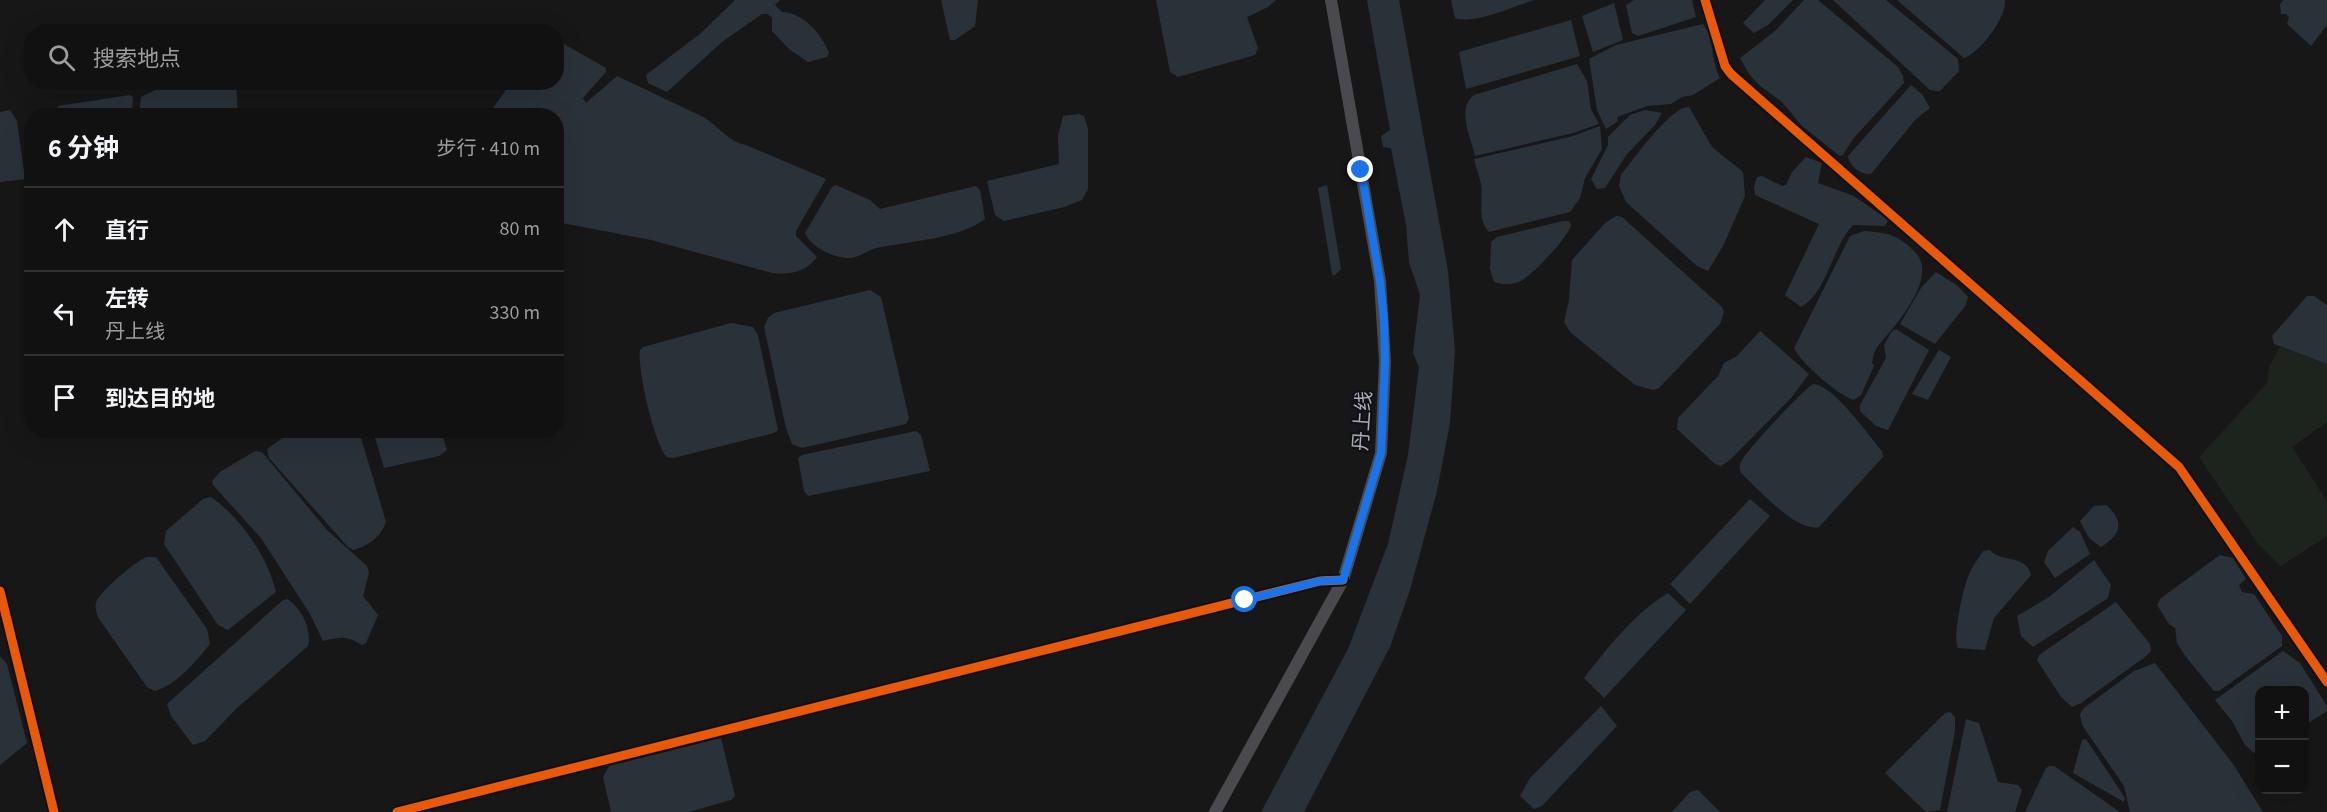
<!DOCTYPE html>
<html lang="zh">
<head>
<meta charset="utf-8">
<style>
  :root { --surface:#111; --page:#1a1a1a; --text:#f1f3f6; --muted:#9c9d9f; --line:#303131 }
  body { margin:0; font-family:"Source Sans 3","Noto Sans SC",sans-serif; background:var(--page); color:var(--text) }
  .controls { position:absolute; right:18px; bottom:18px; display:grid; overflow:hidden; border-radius:12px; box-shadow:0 6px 24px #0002 }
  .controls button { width:54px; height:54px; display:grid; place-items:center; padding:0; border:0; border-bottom:2px solid var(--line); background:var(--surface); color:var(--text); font:30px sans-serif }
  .stop { position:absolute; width:18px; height:18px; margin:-14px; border:4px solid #1a73e8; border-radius:50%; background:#fff }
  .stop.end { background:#1a73e8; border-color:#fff; box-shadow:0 2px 6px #0008 }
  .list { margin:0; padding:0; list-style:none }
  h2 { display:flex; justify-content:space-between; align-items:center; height:78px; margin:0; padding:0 24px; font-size:26px }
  h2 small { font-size:20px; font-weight:400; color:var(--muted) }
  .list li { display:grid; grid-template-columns:39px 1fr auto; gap:18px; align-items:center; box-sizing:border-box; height:84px; padding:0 24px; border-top:2px solid var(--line) }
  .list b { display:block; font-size:22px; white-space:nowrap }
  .list p { margin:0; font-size:20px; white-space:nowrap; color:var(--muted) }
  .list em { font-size:20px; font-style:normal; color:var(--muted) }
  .icon { flex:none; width:33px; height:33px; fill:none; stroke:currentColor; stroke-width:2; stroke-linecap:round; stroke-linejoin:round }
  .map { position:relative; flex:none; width:2327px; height:812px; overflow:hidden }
  .search { position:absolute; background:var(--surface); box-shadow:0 6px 24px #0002; left:24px; top:24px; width:540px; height:66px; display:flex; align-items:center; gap:15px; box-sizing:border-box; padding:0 21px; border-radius:24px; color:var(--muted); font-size:22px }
  .panel { position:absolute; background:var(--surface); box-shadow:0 6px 24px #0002; left:24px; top:108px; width:540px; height:330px; border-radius:24px }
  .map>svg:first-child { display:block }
  .green { fill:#1d241e }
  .water { fill:#2a3239 }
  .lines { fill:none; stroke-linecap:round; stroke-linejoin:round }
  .minor { stroke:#4b4c50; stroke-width:8 }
  .tertiary { stroke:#4b4c50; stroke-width:10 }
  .secondary { stroke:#4a4a4e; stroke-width:12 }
  .cycleway-casing { stroke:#111113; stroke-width:13 }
  .cycleway { stroke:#e8590c; stroke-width:9 }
  .route { stroke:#1a73e8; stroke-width:8 }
  .labels { text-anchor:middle; stroke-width:4.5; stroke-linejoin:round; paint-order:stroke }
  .street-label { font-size:20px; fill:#a8adb8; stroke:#111113 }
</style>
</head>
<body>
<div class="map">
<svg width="2327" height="812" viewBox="0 0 2327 812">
  <rect width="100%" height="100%" fill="#171717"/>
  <path class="green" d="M2280,347L2327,364V422L2292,447L2327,501V536L2281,566L2258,544L2199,457L2267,383L2269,367Z"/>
  <path class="water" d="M735,0H780L775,5L782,12C803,12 822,35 829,53L827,57L808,62L789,49L772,31V18L768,14H762L722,42L667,92L648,83L646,75L701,33Z
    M941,0H978L975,26L955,40H950Z
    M1156,0H1276L1268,7L1247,17L1258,48L1255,55L1178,77L1170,72Z
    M1367,0H1399L1448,271L1455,351L1450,423L1437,491L1410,590L1390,647L1304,812H1261L1348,649L1388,544L1408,455L1419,367L1413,353L1420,295L1409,262L1406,225L1391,148L1383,147L1381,136L1390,130Z
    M1451,0H1534C1515,6 1474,25 1455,18Z
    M1634,0H1692L1696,17L1638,36L1632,33L1626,5Z
    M1765,0H1793L1768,25L1754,33L1743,23Z
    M1804,0H1818L1898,67L1903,76L1904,83L1853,139L1843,155L1840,156L1802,126L1782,102L1759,85L1749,74L1740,58L1775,31Z
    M1833,0H1886L1958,59L1959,71L1940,91L1930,90Z
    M1897,0H2005C2007,17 1980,53 1964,58Z
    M2283,0H2327V25L2311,46L2287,24L2289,17L2286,14H2281L2280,5Z
    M1614,3L1623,40L1593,52L1582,16Z
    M1571,20L1580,56L1466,89L1459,52Z
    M1703,24C1714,38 1711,61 1720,78L1693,95L1682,97L1671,104L1647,106L1617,117L1618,121L1606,129L1597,110L1589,59L1616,45Z
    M557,40L606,68V72L583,98L586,103L617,76C646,90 675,103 703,117C719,126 728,142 746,145L826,179L796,231V236L817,257C806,272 790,275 772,273L651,240L557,222L556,116L488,115L511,83L556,82Z
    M1577,64L1587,81L1591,109L1599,124L1573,133L1475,156C1471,137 1456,109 1474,95Z
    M169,83H236L238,115H139L141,97Z
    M1911,85L1922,94L1930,108L1915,120L1871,174C1861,175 1849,166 1848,156Z
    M130,95L133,97L132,115H57L58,106Z
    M1689,107L1712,147L1743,172L1745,196L1723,246L1708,271L1697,266L1626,202L1619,186L1621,175C1633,160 1671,106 1689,107Z
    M10,110L17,121L25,179L0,182V112Z
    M1645,110L1662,113L1655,125L1627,154L1605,188L1597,189L1591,179L1608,145V137L1630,115Z
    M1079,114L1084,116L1088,129V189L1082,200L1064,207L1004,221L995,215L987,181L1059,164L1058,136L1063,116Z
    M1600,126L1602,149L1585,178L1580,198L1570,212L1489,232C1476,218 1484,200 1481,184C1479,175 1476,168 1474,159L1573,136Z
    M1806,157L1822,163L1818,183L1854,196L1888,220L1885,226L1853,225C1832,247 1827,293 1801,307L1785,295L1819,224L1755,195L1754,187L1757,177L1762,176L1782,186L1786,185L1792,172Z
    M836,185L870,200L880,209L976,186L980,190L985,219C959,239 909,241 877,248C866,250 859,259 847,258C832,257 811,247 805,233L832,187Z
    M1327,185L1341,269L1334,276L1332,274L1318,188Z
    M1616,216L1622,217L1722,307L1724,312L1720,324L1659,388L1653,390L1635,385L1571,333L1564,322L1569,300L1572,260L1605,223Z
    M1563,221H1569L1571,225C1568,238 1532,275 1521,281C1513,285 1503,285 1494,282L1490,269L1491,242L1497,237Z
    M1864,231C1888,233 1897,234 1914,251C1941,276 1895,326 1878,346C1874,350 1873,358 1872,363L1874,366L1861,395L1854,400C1839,396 1800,362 1794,348L1850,236Z
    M1936,272L1958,286L1968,297L1966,305L1935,344L1900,324L1921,288Z
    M870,290L881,297L909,418L906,424L802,448L792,444L786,428L764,327L768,318L774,313Z
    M2307,296H2314L2327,305V364L2274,344L2272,336Z
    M731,323L753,327L758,335L778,430L774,433L673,458L667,457C654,444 637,367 640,350L643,347Z
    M1896,329L1929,350L1888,430L1876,426L1860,411V405L1886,358L1884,345L1892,331Z
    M1760,331L1809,374L1791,398L1731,459L1721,466L1715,464L1677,429L1678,418L1718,376L1724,363L1737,356Z
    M1939,350L1951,357L1928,400L1912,394Z
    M1813,384C1833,384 1869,436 1882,451L1883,457L1819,527C1797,533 1757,488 1741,473C1739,469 1739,465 1742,460C1748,449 1802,391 1813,384Z
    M294,430L359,431L386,522C380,538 370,544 354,550L348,547L269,458L267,449Z
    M373,431H441L447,450L439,456L384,468Z
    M916,431L921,435L930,471L808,496L804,491L798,458L802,455Z
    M255,451L262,452L327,530L367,566L369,573L363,596L378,615L366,643L362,645C347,635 339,637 323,641L310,614L261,538L213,485L212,481L220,472Z
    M211,497C240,517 268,557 276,592L228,630L218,625L164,544L166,531L203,499Z
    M1750,499L1770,516L1690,604L1670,584Z
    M2106,505C2125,521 2121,535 2101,547L2089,538L2080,521L2094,506Z
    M2073,527L2080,532L2090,554L2055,578L2044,562L2048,551Z
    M1990,550C2000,563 2027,554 2031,575L1994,618L1985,650L1958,648C1952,638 1963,589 1968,577C1971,568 1978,559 1983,551Z
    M2220,555L2233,558L2246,579L2239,585L2242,592L2254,594L2282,636V646L2219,691H2214L2186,657L2177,643L2175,628L2169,624L2157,605L2161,598Z
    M146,557H156L207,629L210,644C195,662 178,684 155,691L147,687L99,619C96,613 94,606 97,600C105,587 133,564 146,557Z
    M2094,560L2111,585L2108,598L2033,647L2021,636L2017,616L2049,597Z
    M1668,593L1686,610L1604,698L1584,678C1607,648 1636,612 1668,593Z
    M288,599C302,610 312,629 308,646L236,709L205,741L193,745L171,716L167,704L283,600Z
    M2116,602L2150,644L2151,651L2145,657L2081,703L2072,707L2061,697L2037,660L2039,655Z
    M2283,651L2300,663L2327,706V711L2305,725L2304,690H2260L2259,752L2254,753L2245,745L2232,721L2215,700Z
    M0,656L7,664L27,743L0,765Z
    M2155,663L2233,764L2263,812H2130L2124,786L2082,725L2080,714L2084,708L2134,671Z
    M1601,706L1617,726L1542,806L1534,809L1520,796L1530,778Z
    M1950,712L1955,717V731L1940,810L1926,812L1885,773L1945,713Z
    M1966,719L1979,723L1998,782L2018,785L2022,790L2015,812H1947Z
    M721,738L735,796L731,800L689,812H611L603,777L609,766Z
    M2086,739L2125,798L2124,802L2073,773L2082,740Z
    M2049,766H2054L2120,812H2025L2046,768Z
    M1698,790L1720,812H1672L1690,792Z"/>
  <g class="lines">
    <path class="minor" d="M0,591L54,812
      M397,812L1320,581L1343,580"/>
    <path class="tertiary" d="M1705,0L1725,66L1731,74L2179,467L2327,682"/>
    <path class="secondary" d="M1215,812L1343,580L1381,453L1385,361L1380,281L1331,0"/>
    <g class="cycleway-casing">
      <path id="cycleway" d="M1705,0L1725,66L1731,74L2179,467L2327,682
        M0,591L54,812
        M397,812L1320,581L1343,580"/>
    </g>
    <use href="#cycleway" class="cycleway"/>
  </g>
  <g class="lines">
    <path class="route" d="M1245,600L1320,581L1343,580L1381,453L1385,361L1384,320L1380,281L1361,170"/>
  </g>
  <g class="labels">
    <g class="street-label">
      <text transform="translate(1362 421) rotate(-86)" y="7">丹上线</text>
    </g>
  </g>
</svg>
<div class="controls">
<button>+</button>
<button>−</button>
</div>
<div class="stop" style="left:1245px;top:600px"></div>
<div class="stop end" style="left:1361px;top:170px"></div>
<div class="search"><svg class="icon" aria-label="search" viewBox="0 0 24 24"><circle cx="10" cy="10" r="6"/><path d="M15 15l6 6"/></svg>搜索地点</div>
<section class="panel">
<h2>6 分钟<small>步行 · 410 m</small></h2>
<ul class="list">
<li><svg class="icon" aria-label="ahead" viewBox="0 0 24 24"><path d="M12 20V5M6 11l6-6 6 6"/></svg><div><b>直行</b></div><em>80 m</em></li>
<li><svg class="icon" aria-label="left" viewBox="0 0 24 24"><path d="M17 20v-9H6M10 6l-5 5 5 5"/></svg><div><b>左转</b><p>丹上线</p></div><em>330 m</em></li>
<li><svg class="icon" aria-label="arrive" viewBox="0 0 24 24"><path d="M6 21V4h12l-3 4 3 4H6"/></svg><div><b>到达目的地</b></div></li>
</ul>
</section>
</div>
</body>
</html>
